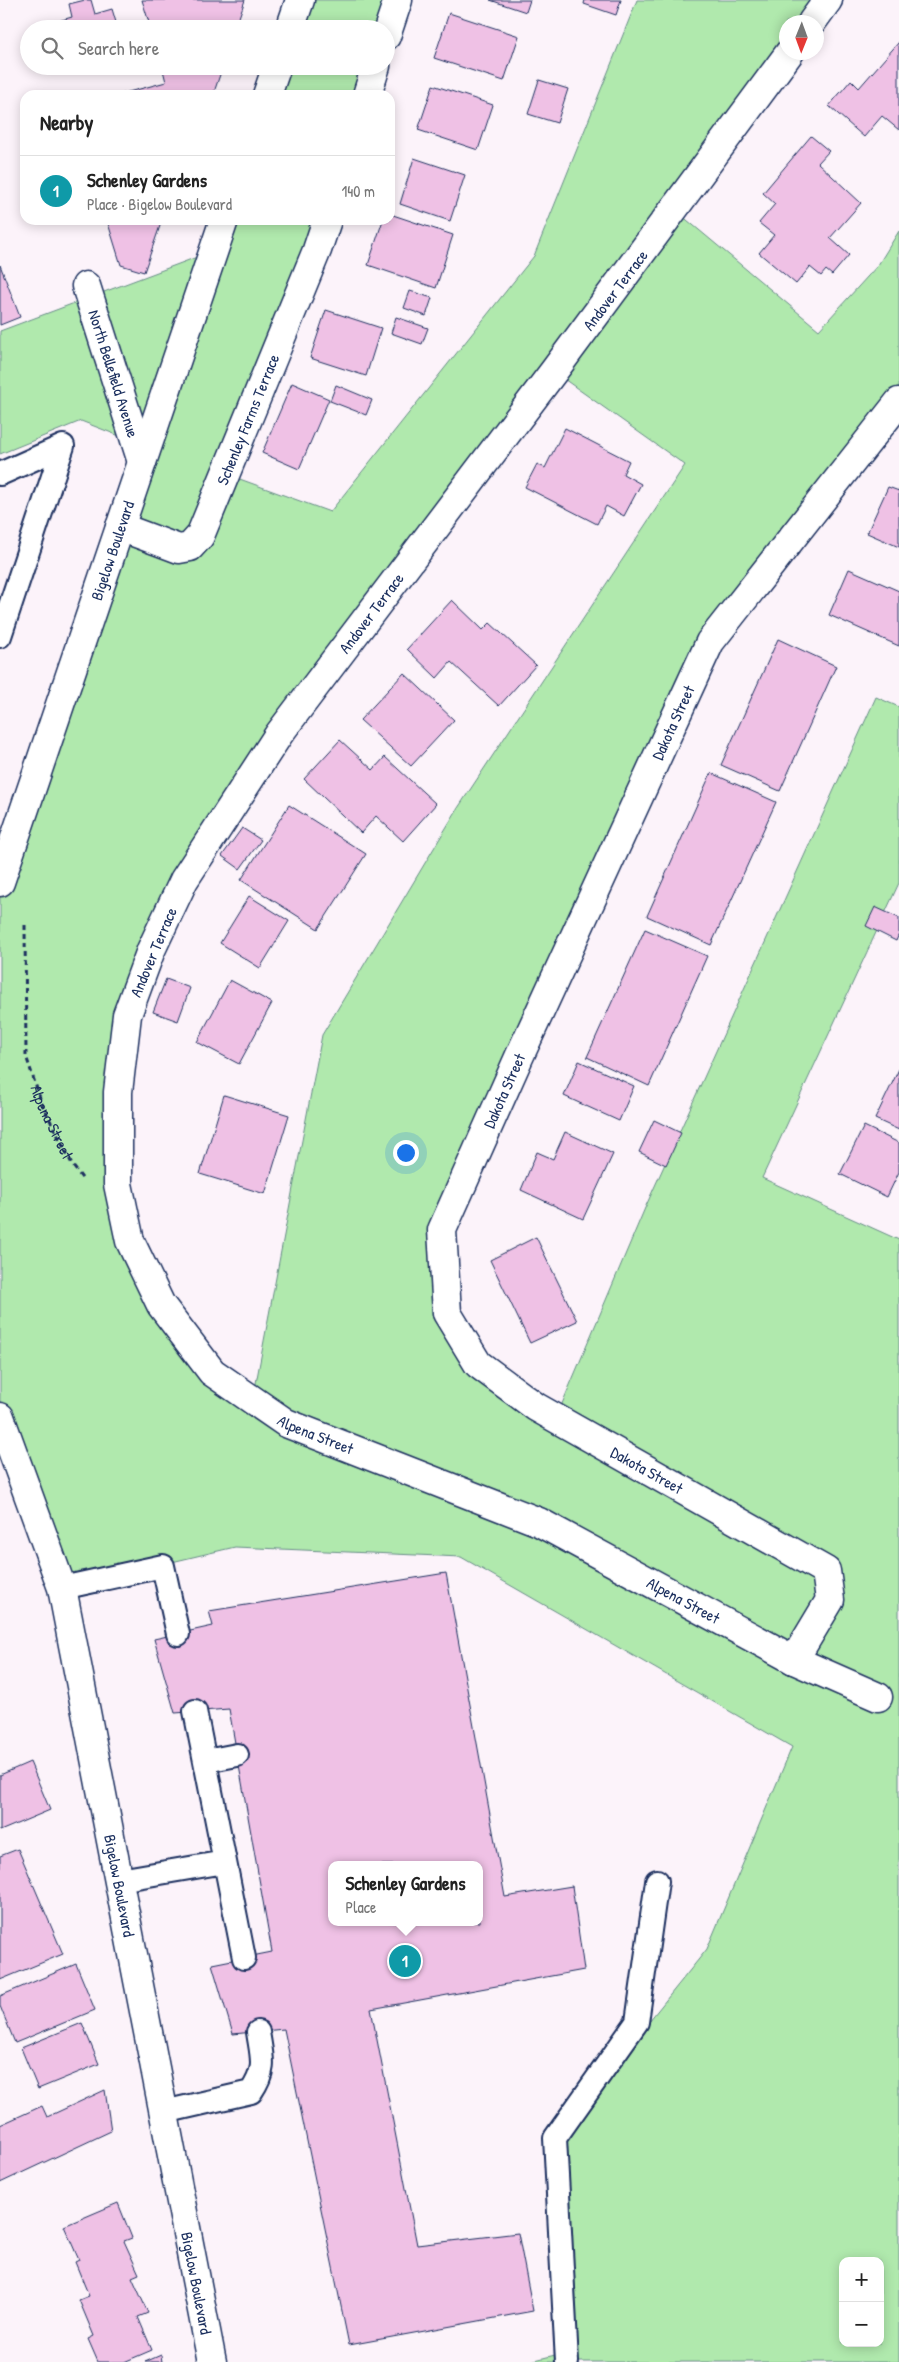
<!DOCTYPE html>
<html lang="en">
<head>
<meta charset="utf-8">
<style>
  :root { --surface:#fff; --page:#f2f2f2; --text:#222; --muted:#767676; --line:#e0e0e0; --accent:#1a73e8 }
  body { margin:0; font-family:"Patrick Hand",sans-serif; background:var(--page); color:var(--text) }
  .controls { position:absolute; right:15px; bottom:15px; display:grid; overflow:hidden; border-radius:10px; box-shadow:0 2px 12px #0003 }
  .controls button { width:45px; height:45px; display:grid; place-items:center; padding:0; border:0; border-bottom:1px solid var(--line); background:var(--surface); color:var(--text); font:25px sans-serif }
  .compass { position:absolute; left:779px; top:15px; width:45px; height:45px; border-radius:50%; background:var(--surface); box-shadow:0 2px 12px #0003; rotate:181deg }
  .you { position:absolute; left:405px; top:1152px; width:18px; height:18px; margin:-12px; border:4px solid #fff; border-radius:50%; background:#1a73e8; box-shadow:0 0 0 8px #1a73e833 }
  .badge { display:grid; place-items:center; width:32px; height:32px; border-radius:50%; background:var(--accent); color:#fff; font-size:16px; font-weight:700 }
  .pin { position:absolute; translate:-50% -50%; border:2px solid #fff; box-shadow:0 1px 5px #0006 }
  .popup { position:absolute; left:328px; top:1861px; width:155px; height:65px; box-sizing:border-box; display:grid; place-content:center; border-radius:10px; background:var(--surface); filter:drop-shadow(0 1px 4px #0005); font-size:16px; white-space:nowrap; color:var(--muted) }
  .popup b { font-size:19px; color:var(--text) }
  .popup::after { content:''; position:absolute; left:50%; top:100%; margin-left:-10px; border:10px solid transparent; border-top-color:var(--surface) }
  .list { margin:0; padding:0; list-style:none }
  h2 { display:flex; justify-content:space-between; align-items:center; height:65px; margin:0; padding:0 20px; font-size:21px }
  h2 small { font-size:16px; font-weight:400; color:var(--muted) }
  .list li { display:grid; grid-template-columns:32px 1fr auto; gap:15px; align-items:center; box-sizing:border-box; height:70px; padding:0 20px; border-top:1px solid var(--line) }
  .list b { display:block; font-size:19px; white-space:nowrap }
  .list p { margin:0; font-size:16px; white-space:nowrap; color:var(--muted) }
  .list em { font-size:16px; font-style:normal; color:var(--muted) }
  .icon { flex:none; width:28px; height:28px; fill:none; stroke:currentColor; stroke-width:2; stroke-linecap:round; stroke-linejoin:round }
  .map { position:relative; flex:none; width:899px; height:2362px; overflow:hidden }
  .search { position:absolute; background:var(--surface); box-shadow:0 2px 12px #0003; left:20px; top:20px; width:375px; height:55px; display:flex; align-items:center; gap:12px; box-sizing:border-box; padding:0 18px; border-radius:28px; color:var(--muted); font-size:19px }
  .panel { position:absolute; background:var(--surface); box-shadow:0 2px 12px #0003; left:20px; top:90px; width:375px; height:135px; border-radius:15px }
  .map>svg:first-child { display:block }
  .green { fill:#b0e9ad; stroke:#668c86; fill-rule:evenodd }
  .building { fill:#efc1e5; stroke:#1b2f5e; fill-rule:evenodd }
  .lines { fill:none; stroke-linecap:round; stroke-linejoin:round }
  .service-casing { stroke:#1b2f5e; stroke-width:26 }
  .minor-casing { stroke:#1b2f5e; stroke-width:31 }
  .secondary-casing { stroke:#1b2f5e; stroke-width:31 }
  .path { stroke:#1b2f5e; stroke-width:3; stroke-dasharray:5 4; stroke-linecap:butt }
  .service { stroke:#fff; stroke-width:22 }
  .minor { stroke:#fff; stroke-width:28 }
  .secondary { stroke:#fff; stroke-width:28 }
  .labels { text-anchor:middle; stroke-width:4.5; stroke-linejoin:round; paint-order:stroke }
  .street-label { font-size:16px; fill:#1b2f5e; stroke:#fff }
</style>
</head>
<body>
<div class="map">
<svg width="899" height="2362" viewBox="0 0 899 2362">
  <rect width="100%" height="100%" fill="#fcf3fa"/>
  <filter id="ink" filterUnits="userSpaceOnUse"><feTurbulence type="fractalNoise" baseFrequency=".02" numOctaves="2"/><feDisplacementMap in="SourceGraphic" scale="10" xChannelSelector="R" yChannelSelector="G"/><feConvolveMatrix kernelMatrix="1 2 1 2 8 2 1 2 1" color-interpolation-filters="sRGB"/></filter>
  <g filter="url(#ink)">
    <path class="green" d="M300,0H398L386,29H290Z
      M637,0H828L812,22H786V52L675,210L819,330L878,265L899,231V402L710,642L455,1202L447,1313L478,1364L556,1418L645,1208L876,697L899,707V883L762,1178L899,1240V2362H527L567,2352L555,2138L707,1949L792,1747L461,1557L235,1547L62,1588L0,1417V882L135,442L81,421L0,454V331L213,251L224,220H327L226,474L330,512L534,256ZM554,372L685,465L458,808L322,1035L253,1399L161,1305L118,1184L127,1015L184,880ZM843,2261H880V2343H843Z
      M277,66H376L367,95H267Z"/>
    <path class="building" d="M85,0H91L95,14L112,9L118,29H57L55,22L72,17L69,4Z
      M142,0H245L235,29H151Z
      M490,0H530L526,12Z
      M585,0H621L616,15L584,4Z
      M449,13L519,36L504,81L434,58Z
      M899,42V130L882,116L864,137L829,106L851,80L859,88Z
      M162,66H223L213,95H117L166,82Z
      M539,80L568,89L557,123L528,114Z
      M433,85L493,105L478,150L418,130Z
      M811,136L829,151L818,163L861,203L830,238L849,255L832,275L826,270L821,276L810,267L796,284L759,253L774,235L759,223L775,204L763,193Z
      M414,158L465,175L450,221L400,204Z
      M390,214L453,235L436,288L368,265L383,220H390Z
      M107,220H162L144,272L121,265Z
      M0,265L20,317L0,325Z
      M410,291L432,298L426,316L404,308Z
      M326,310L381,328L366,376L310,358Z
      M396,317L428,328L422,344L391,333Z
      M292,383L329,399L299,469L262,453Z
      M336,385L372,400L366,415L330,401Z
      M565,428L629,461L623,474L641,484L624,516L606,506L597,524L525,487L537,464L545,468Z
      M888,487L899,491V547L867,533Z
      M849,569L899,591V646L829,615Z
      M452,600L483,630L490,623L536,665L499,706L451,662L437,678L407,649Z
      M778,639L836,666L780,791L721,765Z
      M404,673L454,720L411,766L360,720Z
      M340,740L373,770L385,757L436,804L403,841L376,816L361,833L304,779Z
      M711,773L776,802L711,945L647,916Z
      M289,805L366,854L318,929L241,880Z
      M242,828L261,840L240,869L222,856Z
      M249,896L289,921L260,968L220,943Z
      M875,907L899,918V934L896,941L866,926Z
      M645,929L707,956L649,1086L587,1057Z
      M166,979L190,988L178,1021L153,1012Z
      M230,980L272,1003L239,1064L197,1042Z
      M579,1061L634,1086L619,1121L564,1096Z
      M899,1069V1130L875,1119Z
      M224,1095L289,1115L265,1194L200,1174Z
      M654,1120L681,1133L666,1165L639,1152Z
      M864,1126L899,1143V1172L887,1197L840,1174Z
      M565,1132L613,1154L583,1219L521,1190L537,1152L553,1159Z
      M536,1237L577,1321L530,1343L490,1260Z
      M446,1573L505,1897L572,1886L584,1970L371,2009L417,2245L518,2233L533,2311L349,2345L284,2029L233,2034L212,1964L272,1952L229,1709L175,1713L154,1639L213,1626L209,1611ZM331,1865H479V1922H331Z
      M30,1762L50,1810L0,1831V1775Z
      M18,1849L63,1954L0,1980V1856Z
      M76,1964L95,2010L15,2043L0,2006V1996Z
      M82,2023L99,2064L38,2089L21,2048Z
      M105,2090L111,2131L0,2183V2125L42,2106L47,2117Z
      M118,2203L132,2238L124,2241L139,2274L132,2277L148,2313L138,2317L152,2350L124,2362H98L88,2339L94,2336L79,2300L89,2296L75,2262L79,2260L64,2226Z
      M161,2355L162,2362H145Z"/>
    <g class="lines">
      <g class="service-casing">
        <path id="service" d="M0,474L63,446L0,636
          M62,1588L163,1566L178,1634
          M206,1761L237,1755
          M225,1862L244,1958
          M119,1880L225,1862L195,1711
          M164,2112L251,2092C267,2068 262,2059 258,2032
          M567,2362L555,2138L637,2022L657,1881"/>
      </g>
      <g class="minor-casing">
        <g id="minor">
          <path d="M812,22L828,0"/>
          <path d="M386,36L398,0"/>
          <path id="s2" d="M790,52L554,371L279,734L184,880L151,950L127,1015L118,1092V1184L130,1241L161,1305L212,1372L286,1423L539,1522L794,1660L878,1697"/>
          <path d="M367,95L376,66"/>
          <path id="s3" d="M86,286L142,462"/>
          <path id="s4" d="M120,527L179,549L190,547L200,536L317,250L327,220"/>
          <path id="s5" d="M794,1660L830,1600L826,1571L536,1407L478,1364L447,1313L442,1230L520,1055L710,642L899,402"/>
        </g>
      </g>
      <g class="secondary-casing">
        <g id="secondary">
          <path d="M290,29L300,0"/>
          <path d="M267,95L277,66"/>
          <path id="s6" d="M0,882L224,220"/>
          <path id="s7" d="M0,1417L62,1588L212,2362"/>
        </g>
      </g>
      <path class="path" id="s1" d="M25,925L26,1056L42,1104L73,1166L84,1181"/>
      <use href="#service" class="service"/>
      <use href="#minor" class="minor"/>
      <use href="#secondary" class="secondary"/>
    </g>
  </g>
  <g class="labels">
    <g class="street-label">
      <text transform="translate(615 290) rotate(-53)" y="6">Andover Terrace</text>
      <text dy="6" stroke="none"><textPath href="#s3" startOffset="92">North Bellefield Avenue</textPath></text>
      <text dy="6" stroke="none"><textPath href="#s4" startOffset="215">Schenley Farms Terrace</textPath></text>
      <text dy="6" stroke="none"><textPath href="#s6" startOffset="350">Bigelow Boulevard</textPath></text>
      <text transform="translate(371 613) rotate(-53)" y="6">Andover Terrace</text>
      <text dy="6" stroke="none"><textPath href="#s5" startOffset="1205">Dakota Street</textPath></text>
      <text transform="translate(153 952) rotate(-67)" y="6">Andover Terrace</text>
      <text dy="6" stroke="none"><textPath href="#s5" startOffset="800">Dakota Street</textPath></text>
      <text dy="6" stroke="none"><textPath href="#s1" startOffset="202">Alpena Street</textPath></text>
      <text dy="6" stroke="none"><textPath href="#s2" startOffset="1678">Alpena Street</textPath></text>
      <text transform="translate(647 1470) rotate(29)" y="6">Dakota Street</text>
      <text dy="6" stroke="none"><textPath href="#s2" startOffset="2082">Alpena Street</textPath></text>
      <text dy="6" stroke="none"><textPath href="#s7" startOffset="485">Bigelow Boulevard</textPath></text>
      <text dy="6" stroke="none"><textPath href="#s7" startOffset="890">Bigelow Boulevard</textPath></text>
    </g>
  </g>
</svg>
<div class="controls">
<button>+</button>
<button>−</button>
</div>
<svg class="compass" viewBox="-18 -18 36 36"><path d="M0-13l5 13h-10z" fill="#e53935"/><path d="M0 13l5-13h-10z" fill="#767676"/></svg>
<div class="you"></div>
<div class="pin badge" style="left:405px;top:1961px;background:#0f9aa8">1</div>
<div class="popup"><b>Schenley Gardens</b>Place</div>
<div class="search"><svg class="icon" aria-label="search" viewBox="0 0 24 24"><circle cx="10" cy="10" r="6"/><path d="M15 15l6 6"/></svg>Search here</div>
<section class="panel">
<h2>Nearby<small></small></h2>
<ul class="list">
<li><span class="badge" style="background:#0f9aa8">1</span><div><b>Schenley Gardens</b><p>Place · Bigelow Boulevard</p></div><em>140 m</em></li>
</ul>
</section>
</div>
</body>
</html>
